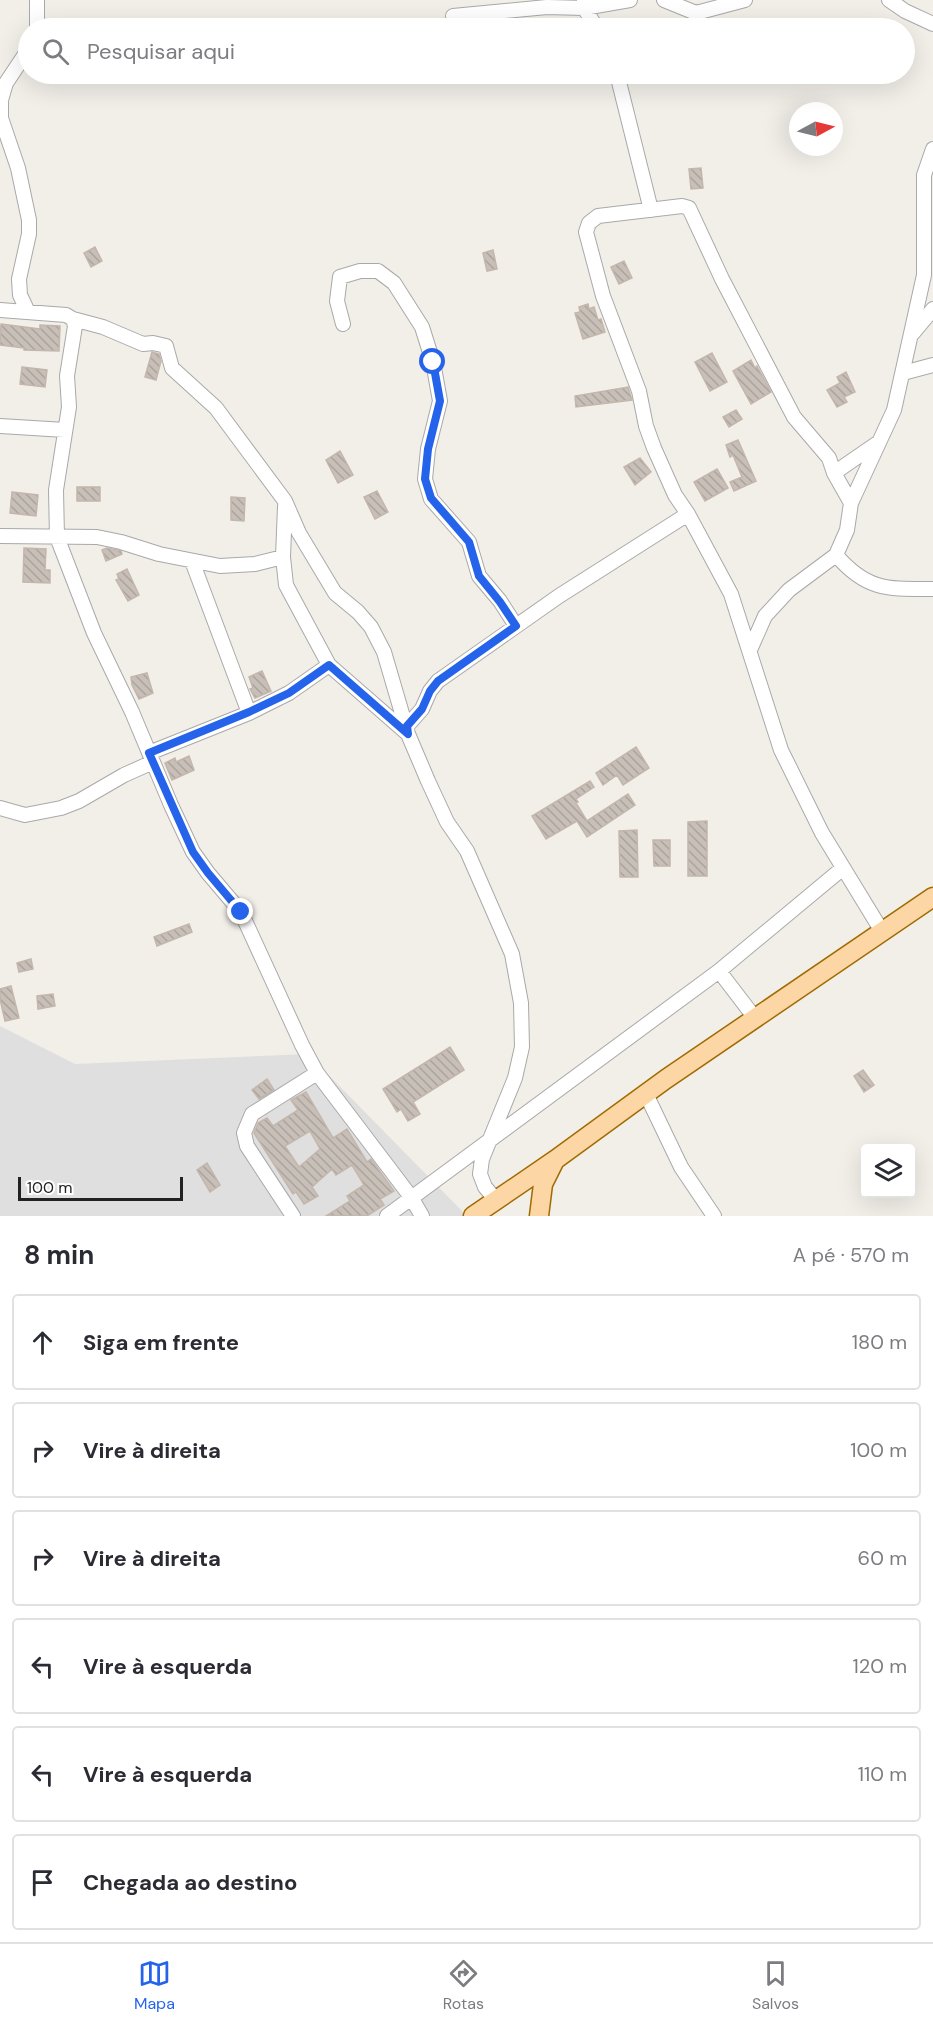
<!DOCTYPE html>
<html lang="pt">
<head>
<meta charset="utf-8">
<style>
  :root { --surface:#fff; --page:#f7f7f7; --text:#2b2b33; --muted:#7c7c81; --line:#e1e1e2; --accent:#2563eb }
  body { margin:0; font-family:"DM Sans",sans-serif; background:var(--page); color:var(--text) }
  .controls { position:absolute; right:18px; bottom:18px; display:grid; overflow:hidden; border-radius:6px; box-shadow:0 6px 24px #0002 }
  .controls button { width:54px; height:54px; display:grid; place-items:center; padding:0; border:0; border-bottom:2px solid var(--line); background:var(--surface); color:var(--text); font:30px sans-serif }
  .compass { position:absolute; left:789px; top:102px; width:54px; height:54px; border-radius:50%; background:var(--surface); box-shadow:0 6px 24px #0002; rotate:83deg }
  .scale { position:absolute; left:18px; bottom:15px; width:165px; box-sizing:border-box; padding-left:6px; border:3px solid #222; border-top:0; font-size:16px; line-height:21px; white-space:nowrap; color:#222; -webkit-text-stroke:4px #fff; paint-order:stroke }
  .stop { position:absolute; width:18px; height:18px; margin:-14px; border:4px solid #2563eb; border-radius:50%; background:#fff }
  .stop.end { background:#2563eb; border-color:#fff; box-shadow:0 2px 6px #0008 }
  .list { margin:0; padding:0; list-style:none }
  h2 { display:flex; justify-content:space-between; align-items:center; height:78px; margin:0; padding:0 24px; font-size:26px }
  h2 small { font-size:20px; font-weight:400; color:var(--muted) }
  .list li { display:grid; grid-template-columns:39px 1fr auto; gap:18px; align-items:center; box-sizing:border-box; height:96px; margin:0 12px 12px; padding:0 12px; border:2px solid var(--line); border-radius:6px }
  .list b { display:block; font-size:22px; white-space:nowrap }
  .list em { font-size:20px; font-style:normal; color:var(--muted) }
  .icon { flex:none; width:33px; height:33px; fill:none; stroke:currentColor; stroke-width:2; stroke-linecap:round; stroke-linejoin:round }
  .map { position:relative; flex:none; width:933px; height:1216px; overflow:hidden }
  .search { position:absolute; background:var(--surface); box-shadow:0 6px 24px #0002; left:18px; right:18px; top:18px; height:66px; display:flex; align-items:center; gap:15px; box-sizing:border-box; padding:0 21px; border-radius:33px; color:var(--muted); font-size:22px }
  .sheet { height:726px; background:var(--surface) }
  nav { display:flex; justify-content:space-around; align-items:center; box-sizing:border-box; height:84px; border-top:2px solid var(--line); background:var(--surface); font-size:16px; color:var(--muted) }
  nav a { display:grid; justify-items:center; gap:3px }
  nav .on { color:var(--accent) }
  .map>svg:first-child { display:block }
  .residential { fill:#e0dfdf }
  .building { fill:url(#building-back-hatch); stroke:#c4b6ab; stroke-width:1.5; fill-rule:evenodd }
  .lines { fill:none; stroke-linecap:round; stroke-linejoin:round }
  .minor-casing { stroke:#a9a9a9; stroke-width:16 }
  .major-casing { stroke:#a06b00; stroke-width:21 }
  .minor { stroke:#fff; stroke-width:14 }
  .major { stroke:#fcd6a4; stroke-width:18 }
  .route { stroke:#2563eb; stroke-width:8 }
</style>
</head>
<body>
<div class="map">
<svg width="933" height="1216" viewBox="0 0 933 1216">
  <defs>
    <pattern id="building-back-hatch" width="6" height="6" patternUnits="userSpaceOnUse" patternTransform="scale(1.5)"><rect width="6" height="6" fill="#c7bfb8"/><path d="M-1 5l2 2M0 0l6 6M5-1l2 2" fill="none" stroke="#aba49e"/></pattern>
  </defs>
  <rect width="100%" height="100%" fill="#f2efe9"/>
  <path class="residential" d="M0,1026L75,1064L308,1054L467,1216H0Z"/>
  <path class="building" d="M701,168L703,188L691,189L689,169Z
    M95,247L102,261L91,267L84,253Z
    M493,250L497,269L487,271L483,253Z
    M624,261L632,278L619,284L611,267Z
    M588,304L589,309L594,307L598,320L601,319L605,332L583,339L575,313L580,312L579,307Z
    M1,324L40,329V325L60,326L59,351L24,350V348L0,345Z
    M152,352L159,354L161,361L156,380L145,377Z
    M712,353L727,382L710,391L695,362Z
    M751,360L755,368L757,366L771,392L751,404L733,371Z
    M22,367L47,370L45,387L20,384Z
    M846,372L855,392L844,397L847,402L837,407L827,390L840,383L837,377Z
    M628,387L632,400L576,407L575,396Z
    M736,410L742,419L729,427L723,417Z
    M738,440L756,481L734,491L730,482L742,477L733,455L730,457L726,445Z
    M340,451L353,475L338,483L326,460Z
    M640,458L651,472L635,485L624,467Z
    M717,469L728,488L705,501L694,482Z
    M77,487H100V501H77Z
    M377,491L388,512L375,519L364,497Z
    M12,492L38,495L36,516L10,513Z
    M231,497L245,498L244,521L231,520Z
    M24,548L46,549L45,570H50V583L23,582Z
    M107,548L121,551L122,554L106,561L102,550Z
    M127,569L139,595L128,601L116,580L119,579L117,574Z
    M262,671L271,691L255,698L250,689L253,688L249,677Z
    M147,673L153,693L139,699L132,685L131,677Z
    M636,747L649,768L623,785L617,775L603,785L596,773Z
    M189,756L194,770L172,780L165,763L175,758L176,762Z
    M590,781L594,787L576,799L578,802L576,803L587,821L628,794L635,805L587,837L577,821L546,839L532,816Z
    M707,821V876H688V822Z
    M637,830L638,877H620L619,831Z
    M653,840H670V866H654Z
    M189,924L192,932L157,946L154,937Z
    M31,959L33,969L19,972L17,963Z
    M11,986L19,1018L5,1021L0,999V989Z
    M53,994L55,1006L38,1009L37,996Z
    M450,1047L464,1070L413,1102L420,1114L408,1121L401,1109L397,1112L383,1089Z
    M863,1070L874,1085L864,1092L854,1076Z
    M267,1079L274,1090L259,1099L252,1090Z
    M306,1092L333,1138L347,1129L367,1162L371,1159L394,1191L380,1199L384,1205L367,1216H326L350,1201L347,1196L364,1185L352,1165L336,1175L332,1169L312,1187L318,1196L304,1204L296,1192L293,1194L254,1133L258,1123L267,1118L273,1126L298,1110L291,1100ZM310,1131L320,1149L299,1167L285,1146Z
    M207,1163L220,1185L210,1192L197,1170Z"/>
  <g class="lines">
    <g class="minor-casing">
      <path id="minor" d="M37,0V28
        M664,0L696,13L745,0
        M889,0L905,11L933,24
        M584,1V8L597,28
        M453,16L547,7L584,8L630,0
        M617,74L651,210
        M0,310L66,315L73,319L75,326L67,376L69,407L56,490L57,537L94,633L132,712L171,805L193,852L208,873L241,912L302,1045L317,1073L411,1197L422,1216
        M28,312L20,295L19,279L29,234V220L18,168L1,118V100L6,83L28,50
        M73,319L103,327L143,344L153,343L166,346L172,368L216,408L285,501L299,533L335,593L358,612L371,627L384,652L408,734L428,781L447,822L467,851L512,954L521,1003L522,1047L515,1078L482,1159L480,1174L485,1187L496,1200
        M343,324L337,301L340,277L360,271H378L394,283L422,327L433,362L440,401L428,449L425,479L431,499L469,542L479,576L500,601L516,626
        M913,333L933,309
        M903,373L933,365
        M0,426L65,430
        M834,473L879,442
        M851,503L834,473L829,458L794,417L722,279L689,208L682,206L598,216L589,223L586,232L603,296L639,391L646,426L654,448L675,495L688,514L731,594L781,750L822,833L883,933
        M285,506L283,557L286,585L329,665L408,734
        M0,536L97,537L121,542L159,554L220,566L255,564L283,557
        M836,555C867,591 888,589 933,589
        M192,561L249,713
        M750,650L765,616L789,590L836,555L847,530L851,503L894,410L924,275V175L933,149
        M407,726L422,709L430,691L438,681L559,596L688,514
        M149,753L249,713L289,693L329,665
        M0,808L25,815L61,808L79,801L124,775L153,762
        M719,971L755,1018
        M646,1094L681,1167L714,1216
        M293,1216L247,1146L244,1133L252,1114L317,1073
        M387,1216L719,971L843,868"/>
    </g>
    <g class="major-casing">
      <path id="major" d="M473,1216L555,1160L666,1079L933,897
        M539,1216L543,1184L554,1162"/>
    </g>
    <use href="#minor" class="minor"/>
    <use href="#major" class="major"/>
  </g>
  <g class="lines">
    <path class="route" d="M241,912L208,873L193,852L149,753L249,712L289,693L329,665L408,734L407,726L422,709L430,691L438,681L516,626L500,602L479,576L469,542L431,498L425,479L428,449L440,401L433,362"/>
  </g>
</svg>
<div class="controls">
<button><svg class="icon" aria-label="layers" viewBox="0 0 24 24"><path d="M12 4l9 5-9 5-9-5zM3 14l9 5 9-5"/></svg></button>
</div>
<svg class="compass" viewBox="-18 -18 36 36"><path d="M0-13l5 13h-10z" fill="#e53935"/><path d="M0 13l5-13h-10z" fill="#7c7c81"/></svg>
<div class="scale">100 m</div>
<div class="stop" style="left:433px;top:362px"></div>
<div class="stop end" style="left:241px;top:912px"></div>
<div class="search"><svg class="icon" aria-label="search" viewBox="0 0 24 24"><circle cx="10" cy="10" r="6"/><path d="M15 15l6 6"/></svg>Pesquisar aqui</div>
</div>
<section class="sheet">
<h2>8 min<small>A pé · 570 m</small></h2>
<ul class="list">
<li><svg class="icon" aria-label="ahead" viewBox="0 0 24 24"><path d="M12 20V5M6 11l6-6 6 6"/></svg><div><b>Siga em frente</b></div><em>180 m</em></li>
<li><svg class="icon" aria-label="right" viewBox="0 0 24 24"><path d="M7 20v-9h11M14 6l5 5-5 5"/></svg><div><b>Vire à direita</b></div><em>100 m</em></li>
<li><svg class="icon" aria-label="right" viewBox="0 0 24 24"><path d="M7 20v-9h11M14 6l5 5-5 5"/></svg><div><b>Vire à direita</b></div><em>60 m</em></li>
<li><svg class="icon" aria-label="left" viewBox="0 0 24 24"><path d="M17 20v-9H6M10 6l-5 5 5 5"/></svg><div><b>Vire à esquerda</b></div><em>120 m</em></li>
<li><svg class="icon" aria-label="left" viewBox="0 0 24 24"><path d="M17 20v-9H6M10 6l-5 5 5 5"/></svg><div><b>Vire à esquerda</b></div><em>110 m</em></li>
<li><svg class="icon" aria-label="arrive" viewBox="0 0 24 24"><path d="M6 21V4h12l-3 4 3 4H6"/></svg><div><b>Chegada ao destino</b></div></li>
</ul>
</section>
<nav>
<a class="on"><svg class="icon" aria-label="map" viewBox="0 0 24 24"><path d="M3 6l6-2 6 2 6-2v14l-6 2-6-2-6 2zM9 4v14M15 6v14"/></svg>Mapa</a>
<a><svg class="icon" aria-label="directions" viewBox="0 0 24 24"><path d="M12 3l9 9-9 9-9-9zM9 14v-3h6M13 9l2 2-2 2"/></svg>Rotas</a>
<a><svg class="icon" aria-label="saved" viewBox="0 0 24 24"><path d="M7 4h10v16l-5-4-5 4z"/></svg>Salvos</a>
</nav>
</body>
</html>
